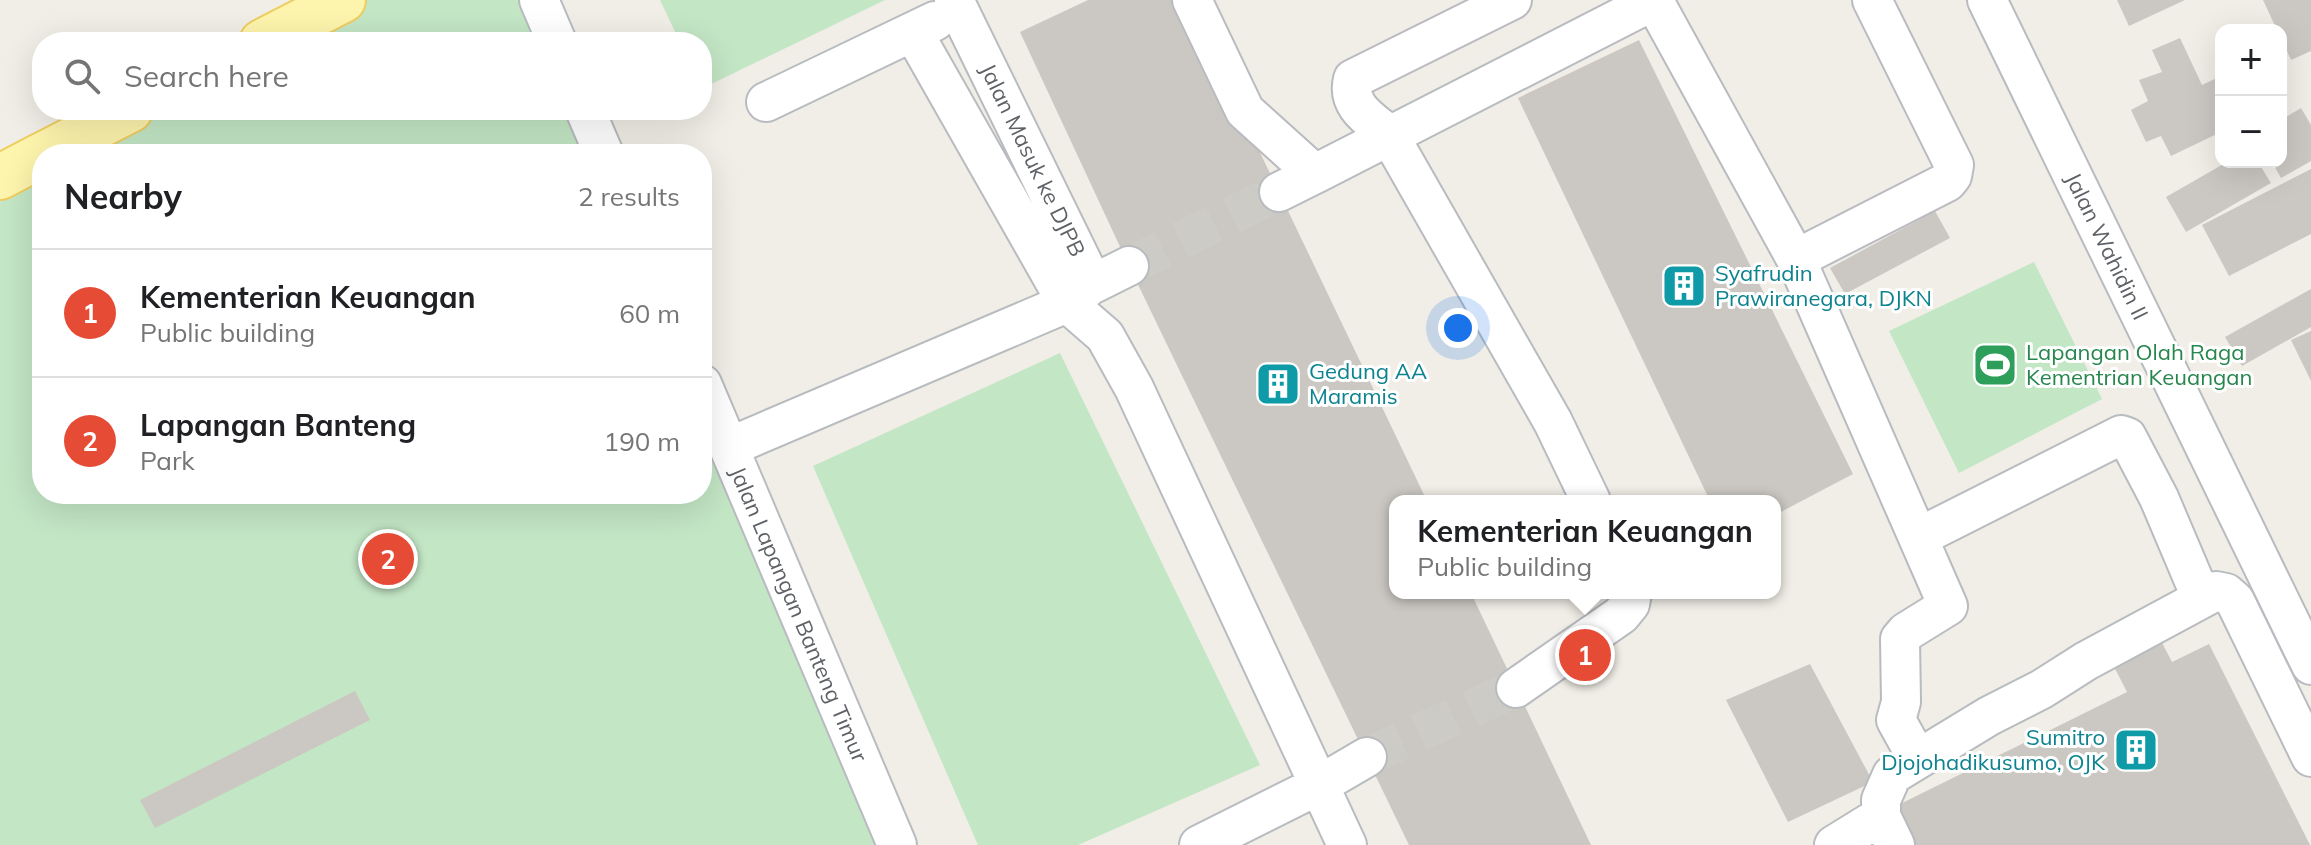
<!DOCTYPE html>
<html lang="en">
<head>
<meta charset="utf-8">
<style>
  :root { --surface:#fff; --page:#f6f6f6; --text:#202124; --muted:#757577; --line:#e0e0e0; --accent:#e64b35 }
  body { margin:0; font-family:Mulish,sans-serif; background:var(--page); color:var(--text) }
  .controls { position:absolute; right:24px; top:24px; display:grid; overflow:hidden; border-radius:16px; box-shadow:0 8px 32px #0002 }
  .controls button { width:72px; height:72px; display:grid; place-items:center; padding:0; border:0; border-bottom:2px solid var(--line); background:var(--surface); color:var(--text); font:40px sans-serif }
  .you { position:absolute; left:1458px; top:328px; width:28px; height:28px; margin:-20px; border:6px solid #fff; border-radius:50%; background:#1a73e8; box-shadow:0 0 0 12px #1a73e833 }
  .badge { display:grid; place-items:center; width:52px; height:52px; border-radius:50%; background:var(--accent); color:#fff; font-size:26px; font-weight:700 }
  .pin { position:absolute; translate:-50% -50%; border:4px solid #fff; box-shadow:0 2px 8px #0006 }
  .popup { position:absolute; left:1389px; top:495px; width:392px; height:104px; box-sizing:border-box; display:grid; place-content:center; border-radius:16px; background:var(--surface); filter:drop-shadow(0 2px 6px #0005); font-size:26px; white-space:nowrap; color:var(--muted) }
  .popup b { font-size:30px; color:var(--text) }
  .popup::after { content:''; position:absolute; left:50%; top:100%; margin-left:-16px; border:16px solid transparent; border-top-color:var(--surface) }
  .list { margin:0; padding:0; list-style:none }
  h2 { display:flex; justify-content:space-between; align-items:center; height:104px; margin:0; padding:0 32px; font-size:34px }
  h2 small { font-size:26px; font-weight:400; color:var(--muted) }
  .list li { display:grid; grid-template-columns:52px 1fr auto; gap:24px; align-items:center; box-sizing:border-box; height:128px; padding:0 32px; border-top:2px solid var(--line) }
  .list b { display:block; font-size:30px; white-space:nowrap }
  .list p { margin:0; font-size:26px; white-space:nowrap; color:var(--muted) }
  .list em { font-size:26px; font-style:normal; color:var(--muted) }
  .icon { flex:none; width:44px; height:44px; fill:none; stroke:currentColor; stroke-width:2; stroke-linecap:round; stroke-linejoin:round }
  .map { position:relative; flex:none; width:2311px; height:845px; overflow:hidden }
  .search { position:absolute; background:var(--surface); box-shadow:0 8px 32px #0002; left:32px; top:32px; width:680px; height:88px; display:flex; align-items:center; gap:20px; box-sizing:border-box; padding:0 28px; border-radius:32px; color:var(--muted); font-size:30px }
  .panel { position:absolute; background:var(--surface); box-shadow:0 8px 32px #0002; left:32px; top:144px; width:680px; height:360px; border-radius:32px }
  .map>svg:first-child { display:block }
  .green { fill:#c3e6c5 }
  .building { fill:#cbc8c3 }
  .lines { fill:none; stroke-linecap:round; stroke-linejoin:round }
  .minor-tunnel { stroke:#cccbc6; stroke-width:38; stroke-dasharray:38 19; stroke-linecap:butt }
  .minor-casing { stroke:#b8bbbf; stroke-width:42 }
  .major-casing { stroke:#efcd60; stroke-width:48 }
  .minor { stroke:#fff; stroke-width:38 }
  .major { stroke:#fdf4ad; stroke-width:44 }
  .labels { text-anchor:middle; stroke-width:6; stroke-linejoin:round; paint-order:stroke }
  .street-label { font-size:22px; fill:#5e6166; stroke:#fff }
  .culture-label { font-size:22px; fill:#0d838f; stroke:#fff; text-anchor:start }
  .leisure-label { font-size:22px; fill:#27864d; stroke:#fff; text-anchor:start }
</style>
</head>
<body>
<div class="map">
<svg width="2311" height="845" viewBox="0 0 2311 845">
  <rect width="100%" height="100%" fill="#f0eee6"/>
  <path class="green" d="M343,0H539L557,42H262Z
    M660,0H885L703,88L702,42H680Z
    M130,110H585L604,154H45Z
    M42,155V494H702V384L897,845H0V177Z
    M2034,262L2102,399L1959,473L1889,331Z
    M1060,353L1260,765L1078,845H978L813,466Z"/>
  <path class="building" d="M1088,0H1187L1427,501H1395V593H1471L1591,845H1409L1129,266L1020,32Z
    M2117,0H2185L2129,26Z
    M2263,0H2311V51L2291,60L2281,38V30H2277Z
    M2180,38L2202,85L2221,76V100L2218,101L2221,107V132L2171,156L2161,136L2146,142L2131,110L2148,101L2139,80L2162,72L2152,50Z
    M1639,40L1853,474L1775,515V501H1710L1518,98Z
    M2301,108L2311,125V161L2281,178L2272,162H2281V120Z
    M2227,162H2258L2271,183L2186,232L2166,197Z
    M2311,169V234L2229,276L2202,225Z
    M1935,211L1950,238L1845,294L1830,268Z
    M2311,289V327L2242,366L2225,337Z
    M2311,331V381L2291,340Z
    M2158,635L2172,662L2209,644L2310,845H1913L1894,807L2127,692L2110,659Z
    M1810,664L1873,782L1788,822L1726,700Z
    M355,691L370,720L155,828L140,800Z"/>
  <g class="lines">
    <path class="minor-tunnel" d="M1129,266L1279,192
      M1367,757L1516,688"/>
    <g class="minor-casing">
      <path id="minor" d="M539,0L557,42
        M954,0L1093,284L1129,266
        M1192,0L1245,111L1315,174L1279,192
        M1512,0L1353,79C1346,106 1370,119 1389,135L1553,422L1591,501
        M1987,0L2311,665
        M1654,1L1796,259L1948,606L1906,632L1900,639L1901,702L1896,720L1917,758
        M913,32L1067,303L1087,288
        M766,102L935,21
        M585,110L604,154
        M1315,174L1655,0
        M1796,259L1947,182L1952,176L1954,165L1872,0
        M702,384L897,845
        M729,447L1067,303L1105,336L1134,388L1347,845
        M1919,537L2121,435L2127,437L2159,498L2201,597
        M1516,688L1621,615L1630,604L1632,593
        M1199,845L1319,785L1367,757
        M1834,845L1881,816
        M1895,845L1881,816V800L1892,775L1989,716L2042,689L2086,661L2216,591L2226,593L2235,601L2311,757"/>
    </g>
    <g class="major-casing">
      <path id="major" d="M262,42L343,0
        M44,154L130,110
        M0,177L42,155"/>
    </g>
    <use href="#minor" class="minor"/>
    <use href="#major" class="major"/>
  </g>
  <defs>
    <g id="building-square" transform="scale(2.3)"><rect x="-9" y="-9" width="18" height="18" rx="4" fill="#0f9aa8" stroke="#fff"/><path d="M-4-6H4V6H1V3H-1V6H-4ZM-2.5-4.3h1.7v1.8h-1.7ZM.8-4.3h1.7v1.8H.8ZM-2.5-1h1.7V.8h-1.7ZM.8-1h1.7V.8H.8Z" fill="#fff"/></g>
    <g id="stadium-square" transform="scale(2.3)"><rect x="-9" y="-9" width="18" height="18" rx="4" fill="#2e9e5b" stroke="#fff"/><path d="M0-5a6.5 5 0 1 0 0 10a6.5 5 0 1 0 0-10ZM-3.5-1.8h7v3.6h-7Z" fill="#fff"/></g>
  </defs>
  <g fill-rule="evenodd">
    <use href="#building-square" x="1684" y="286"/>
    <use href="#stadium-square" x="1995" y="365"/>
    <use href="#building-square" x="1278" y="384"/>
    <use href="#building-square" x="2136" y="750"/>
  </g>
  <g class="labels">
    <g class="street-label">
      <text transform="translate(1033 160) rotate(64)" y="8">Jalan Masuk ke DJPB</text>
      <text transform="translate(2107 246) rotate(64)" y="8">Jalan Wahidin II</text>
      <text transform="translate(799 614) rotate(67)" y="8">Jalan Lapangan Banteng Timur</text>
    </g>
    <g class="culture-label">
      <text x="1715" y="281">Syafrudin<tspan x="1715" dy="25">Prawiranegara, DJKN</tspan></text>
      <text x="1309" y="379">Gedung AA<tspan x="1309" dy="25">Maramis</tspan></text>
      <text x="2105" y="745" text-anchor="end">Sumitro<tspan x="2105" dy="25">Djojohadikusumo, OJK</tspan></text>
    </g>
    <g class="leisure-label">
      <text x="2026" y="360">Lapangan Olah Raga<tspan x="2026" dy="25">Kementrian Keuangan</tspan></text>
    </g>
  </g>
</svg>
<div class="controls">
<button>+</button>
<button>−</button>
</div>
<div class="you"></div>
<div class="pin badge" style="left:1585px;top:655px">1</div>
<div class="popup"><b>Kementerian Keuangan</b>Public building</div>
<div class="pin badge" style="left:388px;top:559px">2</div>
<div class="search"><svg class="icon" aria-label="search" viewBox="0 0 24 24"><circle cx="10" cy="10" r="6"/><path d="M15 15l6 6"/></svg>Search here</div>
<section class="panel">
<h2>Nearby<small>2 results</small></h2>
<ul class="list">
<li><span class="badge">1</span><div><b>Kementerian Keuangan</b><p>Public building</p></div><em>60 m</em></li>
<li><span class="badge">2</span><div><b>Lapangan Banteng</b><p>Park</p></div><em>190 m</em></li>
</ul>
</section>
</div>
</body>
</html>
